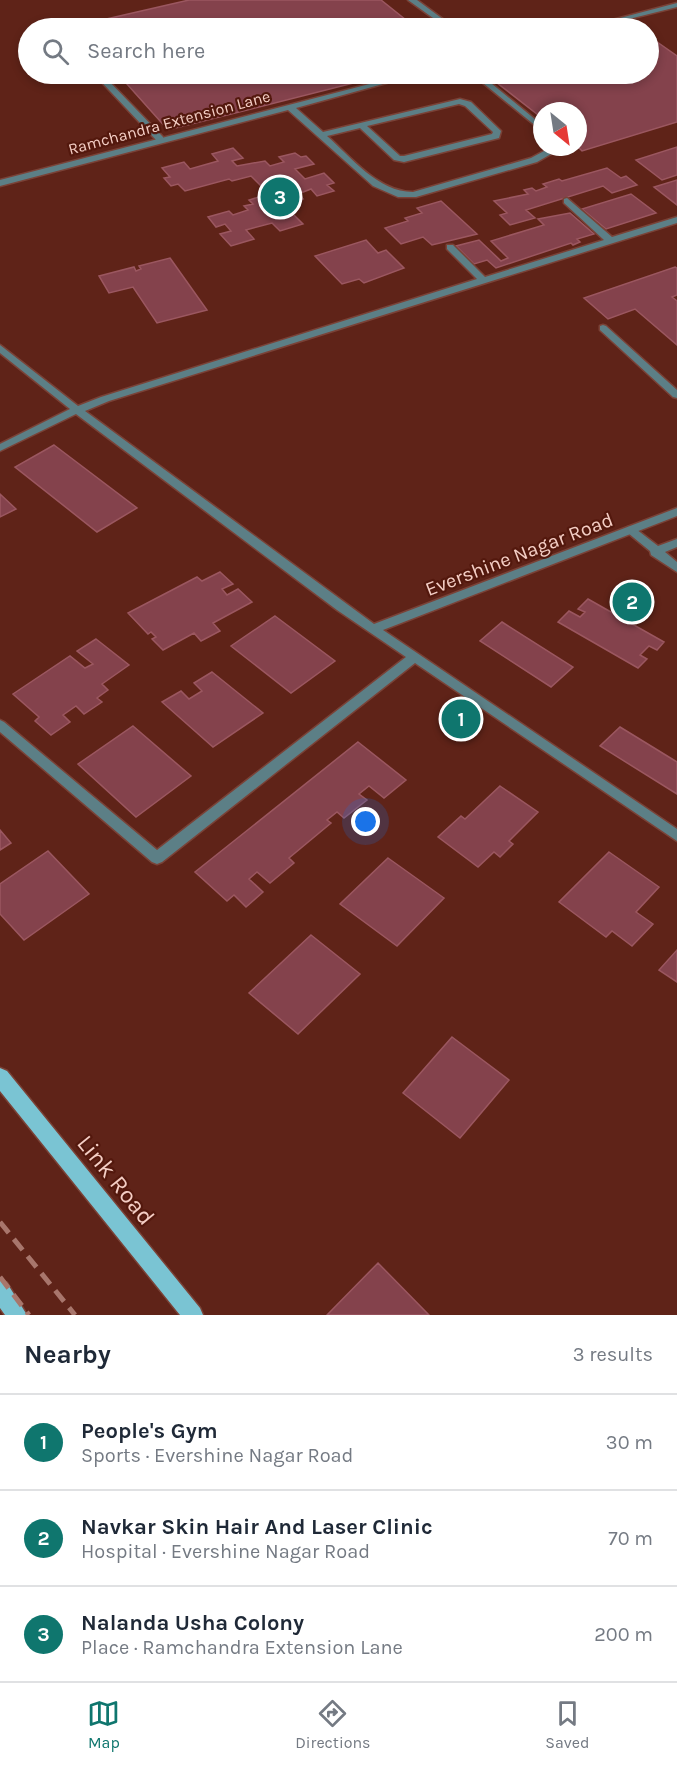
<!DOCTYPE html>
<html lang="en">
<head>
<meta charset="utf-8">
<style>
  :root { --surface:#fff; --page:#f2f2f3; --text:#1f2937; --muted:#747a83; --line:#e0e1e3; --accent:#0f766e }
  body { margin:0; font-family:Karla,sans-serif; background:var(--page); color:var(--text) }
  .compass { position:absolute; left:533px; top:102px; width:54px; height:54px; border-radius:50%; background:var(--surface); box-shadow:0 3px 9px #0003; rotate:150deg }
  .you { position:absolute; left:366px; top:822px; width:21px; height:21px; margin:-15px; border:4px solid #fff; border-radius:50%; background:#1a73e8; box-shadow:0 0 0 9px #1a73e833 }
  .badge { display:grid; place-items:center; width:39px; height:39px; border-radius:50%; background:var(--accent); color:#fff; font-size:20px; font-weight:700 }
  .pin { position:absolute; translate:-50% -50%; border:3px solid #fff; box-shadow:0 2px 6px #0006 }
  .list { margin:0; padding:0; list-style:none }
  h2 { display:flex; justify-content:space-between; align-items:center; height:78px; margin:0; padding:0 24px; font-size:26px }
  h2 small { font-size:20px; font-weight:400; color:var(--muted) }
  .list li { display:grid; grid-template-columns:39px 1fr auto; gap:18px; align-items:center; box-sizing:border-box; height:96px; padding:0 24px; border-top:2px solid var(--line) }
  .list b { display:block; font-size:22px; white-space:nowrap }
  .list p { margin:0; font-size:20px; white-space:nowrap; color:var(--muted) }
  .list em { font-size:20px; font-style:normal; color:var(--muted) }
  .icon { flex:none; width:33px; height:33px; fill:none; stroke:currentColor; stroke-width:2; stroke-linecap:round; stroke-linejoin:round }
  .map { position:relative; flex:none; width:677px; height:1315px; overflow:hidden }
  .search { position:absolute; background:var(--surface); box-shadow:0 3px 9px #0003; left:18px; right:18px; top:18px; height:66px; display:flex; align-items:center; gap:15px; box-sizing:border-box; padding:0 21px; border-radius:33px; color:var(--muted); font-size:22px }
  .sheet { height:366px; background:var(--surface) }
  nav { display:flex; justify-content:space-around; align-items:center; box-sizing:border-box; height:84px; border-top:2px solid var(--line); background:var(--surface); font-size:16px; color:var(--muted) }
  nav a { display:grid; justify-items:center; gap:3px }
  nav .on { color:var(--accent) }
  .map>svg:first-child { display:block }
  .building { fill:#84424c; stroke:#9b5760; stroke-width:1.5 }
  .lines { fill:none; stroke-linecap:round; stroke-linejoin:round }
  .lane-casing { stroke:#7a4237; stroke-width:3 }
  .street-casing { stroke:#7a4237; stroke-width:3 }
  .primary-casing { stroke:#7a4237; stroke-width:3 }
  .lane { fill:#5c7f86; fill-rule:evenodd }
  .street { fill:#5c7f86; fill-rule:evenodd }
  .primary { fill:#7ac4d3; fill-rule:evenodd }
  .rail { stroke:#a8766c; stroke-width:5; stroke-dasharray:14 8; stroke-linecap:butt }
  .labels { text-anchor:middle; stroke-width:4.5; stroke-linejoin:round; paint-order:stroke }
  .far-street-label { font-size:16px; fill:#f4cec5; stroke:#53180d }
  .street-label { font-size:20px; fill:#f4cec5; stroke:#53180d }
  .near-street-label { font-size:24px; fill:#f4cec5; stroke:#53180d }
</style>
</head>
<body>
<div class="map">
<svg width="677" height="1315" viewBox="0 0 677 1315">
  <rect width="100%" height="100%" fill="#5f2318"/>
  <path class="building" d="M189,0H381L416,28H78L76,26Z
    M650,37L677,56V122L582,151L578,147V111H542V118L492,79L512,74H648V38Z
    M118,74H389L168,130Z
    M677,147V175L662,180L636,160Z
    M233,148L243,158L232,161L237,166L265,161L270,166L284,162L279,157L295,153L301,157L306,156L314,164L295,169L305,179L324,173L334,183L327,185L334,191L317,196L311,189L298,194L303,199L284,205L287,208L278,210L284,217L293,214L303,224L280,231L272,223L246,230L254,239L231,246L220,234L231,231L225,224L216,227L208,217L229,211L233,215L248,210L244,206L253,204L249,200L269,194L251,176L232,181L229,179L185,191L178,184L171,186L164,178L170,177L162,168L184,162L190,169L218,161L212,154Z
    M607,168L621,178L626,176L637,185L612,193L603,186L526,210L535,218L510,225L500,215L507,213L494,201L528,194L524,190L532,188L536,191L547,187L543,184L559,179L562,181Z
    M677,180V205L654,187Z
    M631,194L656,213L606,229L582,209Z
    M441,201L477,234L432,245L423,237L401,244L385,228L408,221L405,218L422,213L417,208Z
    M570,213L594,234L577,239L580,242L573,245L571,243L496,268L487,260L474,264L456,246L479,240L501,261L508,258L491,241L544,225L538,219Z
    M366,240L378,253L386,250L404,268L364,283L359,279L342,284L315,256Z
    M170,258L207,310L157,323L133,287L109,293L99,276L134,267L136,271L141,269L139,266Z
    M675,267L677,268V295L672,297L677,301V345L635,309L608,319L584,298Z
    M54,445L137,508L97,532L15,467Z
    M0,494L16,509L0,517Z
    M220,572L233,584L222,589L227,595L238,589L252,602L213,623L220,631L201,641L194,633L163,650L152,639L156,637L151,632L148,634L128,613L197,577L202,581Z
    M588,599L664,642L657,650L649,646L640,655L647,659L638,668L558,622L569,611L580,617L585,612L578,609Z
    M275,616L335,661L291,693L231,646Z
    M502,622L573,667L551,687L480,641Z
    M96,639L129,665L102,684L108,690L97,698L102,702L84,714L76,706L63,715L70,722L51,735L35,721L39,717L13,694L70,656L85,668L93,664L77,651Z
    M212,672L263,713L213,747L162,702L181,691L189,699L202,691L194,683Z
    M133,726L191,776L136,817L78,764Z
    M620,727L677,762V794L600,746Z
    M358,742L406,780L384,798L369,786L359,794L367,800L344,818L337,812L327,820L331,823L289,858L294,863L270,883L257,872L249,879L263,892L246,907L234,895L227,901L195,872Z
    M500,786L538,812L509,841L513,844L500,857L494,852L478,867L438,837L461,816L465,819Z
    M0,830L11,843L0,850Z
    M48,851L89,894L24,940L0,914V884Z
    M609,852L659,887L636,912L653,924L632,946L612,931L606,937L559,902Z
    M388,858L444,898L397,946L340,904Z
    M311,935L360,974L298,1034L249,993Z
    M677,950V982L659,970Z
    M452,1037L509,1080L460,1138L403,1093Z
    M378,1263L429,1315H327Z"/>
  <g class="lines">
    <g class="lane-casing">
      <path id="lane" d="M94,74H102L163,137V141H157Z
        M632,526L658,546L677,539V547L665,552L677,562V572L651,555L650,551L628,533L626,530L628,527Z"/>
    </g>
    <g class="street-casing">
      <path id="street" d="M408,0H417L455,28H447Z
        M677,3V7L593,28H582Z
        M408,74H419L296,108L323,132L460,99L471,102L501,131L499,138L404,162L394,160L360,128L327,136C351,157 378,192 413,192L531,158L544,151L546,147H554L551,154L537,162L416,197H398L373,186L288,110L0,186V180ZM459,104L465,106L493,132L492,134L404,156H400L367,126Z
        M472,74H480L542,125V131Z
        M567,198L612,237L677,217V223L109,401L85,411L374,624L677,508V516L383,630L677,829V841L415,663L162,862L157,864L152,862L0,732V720L4,722L157,850L406,657L337,610L76,414L0,451V444L70,409L0,353V345L78,406L101,397L477,279L447,249V245H453L485,277L604,240L564,203V199Z
        M603,325L606,326L677,390V398L673,397L600,330V326Z"/>
    </g>
    <g class="primary-casing">
      <path id="primary" d="M0,1068L7,1071L200,1308L203,1315H180L0,1091Z
        M0,1280L7,1283L27,1315H5L0,1308Z"/>
    </g>
    <use href="#lane" class="lane"/>
    <use href="#street" class="street"/>
    <use href="#primary" class="primary"/>
    <path class="rail" d="M0,1222L75,1315
      M0,1277L29,1315"/>
  </g>
  <g class="labels">
    <g class="far-street-label">
      <text transform="translate(169 122) rotate(-15)" y="6">Ramchandra Extension Lane</text>
    </g>
    <g class="street-label">
      <text transform="translate(519 554) rotate(-21)" y="7">Evershine Nagar Road</text>
    </g>
    <g class="near-street-label">
      <text transform="translate(116 1180) rotate(51)" y="8">Link Road</text>
    </g>
  </g>
</svg>
<svg class="compass" viewBox="-18 -18 36 36"><path d="M0-13l5 13h-10z" fill="#e53935"/><path d="M0 13l5-13h-10z" fill="#747a83"/></svg>
<div class="you"></div>
<div class="pin badge" style="left:461px;top:719px">1</div>
<div class="pin badge" style="left:632px;top:602px">2</div>
<div class="pin badge" style="left:280px;top:197px">3</div>
<div class="search"><svg class="icon" aria-label="search" viewBox="0 0 24 24"><circle cx="10" cy="10" r="6"/><path d="M15 15l6 6"/></svg>Search here</div>
</div>
<section class="sheet">
<h2>Nearby<small>3 results</small></h2>
<ul class="list">
<li><span class="badge">1</span><div><b>People's Gym</b><p>Sports · Evershine Nagar Road</p></div><em>30 m</em></li>
<li><span class="badge">2</span><div><b>Navkar Skin Hair And Laser Clinic</b><p>Hospital · Evershine Nagar Road</p></div><em>70 m</em></li>
<li><span class="badge">3</span><div><b>Nalanda Usha Colony</b><p>Place · Ramchandra Extension Lane</p></div><em>200 m</em></li>
</ul>
</section>
<nav>
<a class="on"><svg class="icon" aria-label="map" viewBox="0 0 24 24"><path d="M3 6l6-2 6 2 6-2v14l-6 2-6-2-6 2zM9 4v14M15 6v14"/></svg>Map</a>
<a><svg class="icon" aria-label="directions" viewBox="0 0 24 24"><path d="M12 3l9 9-9 9-9-9zM9 14v-3h6M13 9l2 2-2 2"/></svg>Directions</a>
<a><svg class="icon" aria-label="saved" viewBox="0 0 24 24"><path d="M7 4h10v16l-5-4-5 4z"/></svg>Saved</a>
</nav>
</body>
</html>
